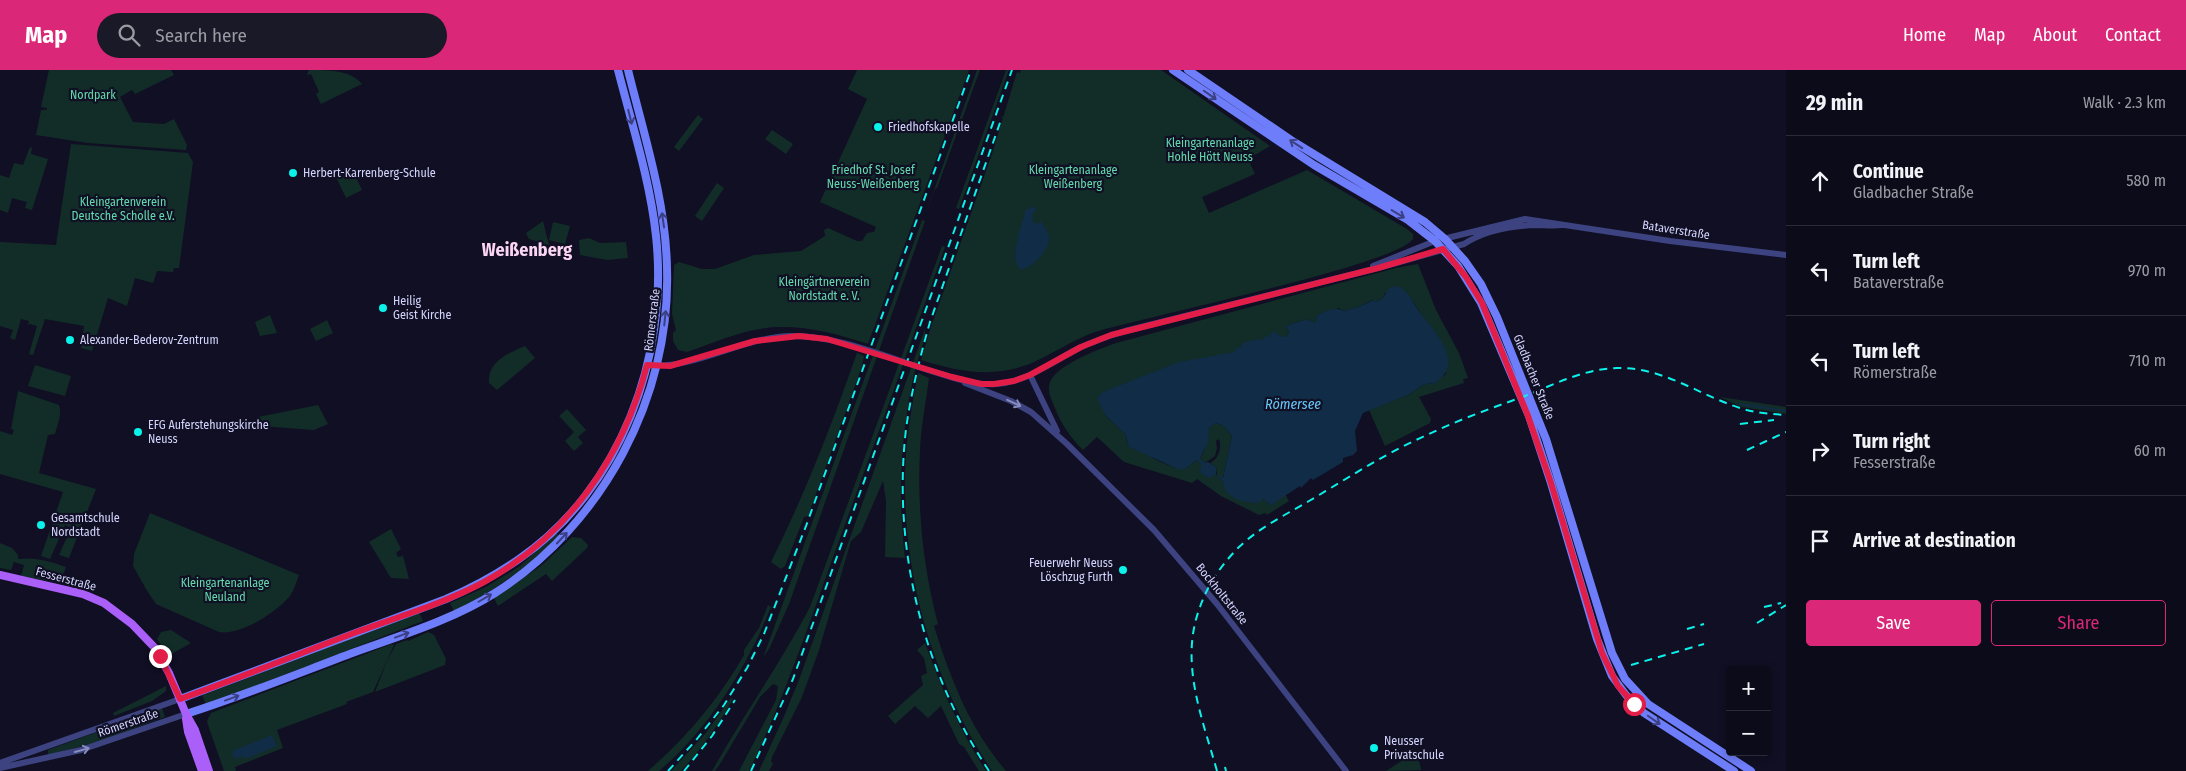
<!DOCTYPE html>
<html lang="en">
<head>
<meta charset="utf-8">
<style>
  :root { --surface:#0c0b1a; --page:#1a1927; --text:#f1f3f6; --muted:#9a9ba2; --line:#2c2b39; --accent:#db2777 }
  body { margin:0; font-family:"Fira Sans Condensed",sans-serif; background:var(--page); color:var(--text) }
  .controls { position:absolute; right:15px; bottom:15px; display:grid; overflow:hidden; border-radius:5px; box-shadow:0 2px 8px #0003 }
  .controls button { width:45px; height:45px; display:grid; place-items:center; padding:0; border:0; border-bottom:1px solid var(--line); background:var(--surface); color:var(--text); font:25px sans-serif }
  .stop { position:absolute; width:15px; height:15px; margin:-11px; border:4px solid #e11d48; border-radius:50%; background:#fff }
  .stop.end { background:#e11d48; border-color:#fff; box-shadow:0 1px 5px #0008 }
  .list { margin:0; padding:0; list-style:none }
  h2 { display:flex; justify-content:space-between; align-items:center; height:65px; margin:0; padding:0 20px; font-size:21px }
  h2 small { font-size:16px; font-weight:400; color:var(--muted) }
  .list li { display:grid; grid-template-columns:32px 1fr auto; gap:15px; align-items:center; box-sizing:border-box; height:90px; padding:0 20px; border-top:1px solid var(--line) }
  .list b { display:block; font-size:19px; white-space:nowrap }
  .list p { margin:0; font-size:16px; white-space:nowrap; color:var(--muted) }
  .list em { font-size:16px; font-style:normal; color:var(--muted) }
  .actions { display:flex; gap:10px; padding:15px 20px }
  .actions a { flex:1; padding:11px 0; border:1px solid var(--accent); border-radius:5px; text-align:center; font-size:18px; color:var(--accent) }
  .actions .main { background:var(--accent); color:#fff }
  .icon { flex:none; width:28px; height:28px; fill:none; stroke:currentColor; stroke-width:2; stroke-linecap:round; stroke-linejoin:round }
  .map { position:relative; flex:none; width:1786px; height:701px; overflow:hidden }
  header { display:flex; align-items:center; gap:30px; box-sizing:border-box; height:70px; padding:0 25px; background:var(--accent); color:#fff }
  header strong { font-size:24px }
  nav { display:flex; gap:28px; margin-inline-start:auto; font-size:18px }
  .search { width:350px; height:45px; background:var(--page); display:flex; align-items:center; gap:12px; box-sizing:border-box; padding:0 18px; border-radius:28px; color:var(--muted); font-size:19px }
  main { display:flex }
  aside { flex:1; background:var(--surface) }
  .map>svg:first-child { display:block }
  .green { fill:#122d28 }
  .water { fill:#102c46; fill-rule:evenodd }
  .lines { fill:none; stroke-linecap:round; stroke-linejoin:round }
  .stream { stroke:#102c46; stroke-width:2 }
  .tertiary { stroke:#3c4380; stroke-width:6 }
  .secondary { stroke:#6e7df9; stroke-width:8 }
  .primary { stroke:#aa5ff8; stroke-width:8 }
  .rail { stroke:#0af2ea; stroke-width:2; stroke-dasharray:8 6; stroke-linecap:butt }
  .oneway { stroke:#3a4083 }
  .oneway2 { stroke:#888cbe }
  .route { stroke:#e11d48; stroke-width:6 }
  .poi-dot { fill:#0af2ea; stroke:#100f23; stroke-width:2 }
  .labels { text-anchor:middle; stroke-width:4.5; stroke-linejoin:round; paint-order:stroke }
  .park-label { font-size:12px; fill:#62daac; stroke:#100f23 }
  .poi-label { font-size:12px; fill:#d3d4fd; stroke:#100f23; text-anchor:start }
  .street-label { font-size:12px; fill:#d3d4fd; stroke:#100f23 }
  .water-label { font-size:14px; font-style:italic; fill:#65c8f9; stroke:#100f23 }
  .district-label { font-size:18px; font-weight:bold; fill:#fdd5f4; stroke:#100f23 }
</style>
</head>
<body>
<header>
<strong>Map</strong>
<div class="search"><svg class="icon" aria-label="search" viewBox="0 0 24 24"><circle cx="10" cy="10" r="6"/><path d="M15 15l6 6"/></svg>Search here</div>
<nav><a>Home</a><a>Map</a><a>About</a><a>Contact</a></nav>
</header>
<main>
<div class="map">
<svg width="1786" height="701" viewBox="0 0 1786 701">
  <rect width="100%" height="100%" fill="#100f23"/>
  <path class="green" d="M49,0H171L174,5L135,24L132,20L120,27L133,52L164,54L174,49L187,75L186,80L88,73L36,65L41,40H47V38L41,37Z
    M309,0C328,0 351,0 362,14L321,34L316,24L319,22L311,4L307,5Z
    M857,0H969L868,274C839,264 808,256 777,257C746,258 716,272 687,282L678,280L673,271V263L676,260L672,244L674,195L679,192L702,199H715L754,185L801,181L825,166L824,160L828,158L857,171H862L867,163L874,162L876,157L820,132L867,29L848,19Z
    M977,0H980L937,118L935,119L924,148Z
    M1006,0H1009L959,139L956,138Z
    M1021,0H1161L1270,76L1248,89L1255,104L1202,127L1209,143L1307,100L1407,159L1413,164V169C1396,195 1139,248 1092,263C1071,271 1054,283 1034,292C996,309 959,302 921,290L930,260L992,84L1017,2L1020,3Z
    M698,45L703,49L679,81L674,77Z
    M772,60L793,74L786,84L765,69Z
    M71,74L188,83L193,92L179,198H174L173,202L157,201L153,213L135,208L127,236L108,228L92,281L81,278L84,256L45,249L33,285L29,284L37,256L30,254L28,255L29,251L21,249L15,270L10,268L13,260L0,256V172L56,175Z
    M30,77L32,78L31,84L48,89L32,140L25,138L27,132L12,128L8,143L0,140V105L9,108L14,93L23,95Z
    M351,97L362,120L346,128L335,105Z
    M717,113L724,118L702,151L695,146Z
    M922,150L925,151L789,534L770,577L763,588Z
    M543,151L549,175L529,169L526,163Z
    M553,152L570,156L565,174L549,170Z
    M589,168L600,173L626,172L628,188L607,190L580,185L579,170Z
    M942,176L945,177C909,278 873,378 836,479C809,554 784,629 749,701H739L776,630L778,616L773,614L760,627L720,694L715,701H712C743,646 780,594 810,537Z
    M1418,194L1436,240L1459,283L1468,308L1463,309L1464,313L1419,327L1431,349L1430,353L1385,376L1369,340L1410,324L1421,316L1429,313L1433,314L1446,304L1436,265C1429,259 1418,237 1411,229L1385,223L1383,228L1376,232L1372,230L1359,237L1343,241L1339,238L1317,245L1315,253L1307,249L1286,256L1289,263L1286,267L1269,266L1262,272L1241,277L1236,282L1103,322L1105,345L1126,365L1127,372C1144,383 1164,397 1185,399L1197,390L1223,411L1267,431L1269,434L1285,424L1289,431L1267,445L1265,443L1259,445L1221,426L1197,409L1192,413L1124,392L1097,367L1083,380C1071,368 1061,354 1055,338C1052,331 1048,323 1049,316C1051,296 1100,279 1116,273L1396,198Z
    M270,245L277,263L260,266L255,252Z
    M327,250L333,263L316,271L310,259Z
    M925,259C927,266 915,298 913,309C900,369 898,428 905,488L885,487L886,431L883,411L861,462L851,471L819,580L802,627L772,687L771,691L773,694L769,701H759L785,644L800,607Z
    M525,276L535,288L497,320L489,313C487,292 508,283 525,276Z
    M857,283L864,286L862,296L808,446L804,447L785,496L781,499L771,492C805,424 832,354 857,283Z
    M35,295L71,306L65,326L28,316Z
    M918,303L929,308C926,332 921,356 920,380C917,438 923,497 938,554L934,556C951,610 969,657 1006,701H992C931,609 899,496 906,385C908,357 913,330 918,303Z
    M18,321L59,335C62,345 58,353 55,364L48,365L39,403L96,419L69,488L59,485L71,458L65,455L50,489L41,486L63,422L0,404V361L12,365L14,360L11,359Z
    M1720,327L1786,337V344L1741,337Z
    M318,335L328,354L314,360L260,356L258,347Z
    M567,339L586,360L578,367L583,373L574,381L565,371L574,362L559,346Z
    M1216,353L1224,356L1232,366L1223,408L1217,406L1216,397L1210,393C1219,389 1222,377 1219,369L1216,371L1217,378L1215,386L1205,393L1200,388L1204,381L1209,358Z
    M150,443L299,505C296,513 294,521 289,527C275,543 240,566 219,562L156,534L146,519L133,496L134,484Z
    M391,459L401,479L396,483L398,487L403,486L409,509L391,508L369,472Z
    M556,463L560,466C528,497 493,521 454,542L450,533L486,517L520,496Z
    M572,467L581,468L588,475L587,478L552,511L546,504L498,536L494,528L542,495Z
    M0,473L12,478L18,485V489C36,487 49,491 66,497L60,513L21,506L24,495L14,492L11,500L0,498Z
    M768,535L771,537C747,597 709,659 659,701H648C686,668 719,629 744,585V580L759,558Z
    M419,542L423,551L206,635L202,625C275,599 346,569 419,542Z
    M171,560L191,573L168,586L157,569L161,562Z
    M428,562L434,565L446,589L445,595L375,622L387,591L396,574L407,570L408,571Z
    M925,573C941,618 960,661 986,701H979L964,677L959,674L941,636L928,648L915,636L895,654L888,646L923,615L921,606L927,603L924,588L917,580Z
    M392,574L394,575L373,622L346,632L347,634L277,660L283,678L235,697L236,701H224L208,655L207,651L211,643Z
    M166,616V621L152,631L114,646L113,643Z
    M731,628L733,629C718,656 701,679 681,701H671L705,664Z
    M162,638L165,647L98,672L48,685V680Z
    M1414,683L1420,694L1421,700L1386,701Z"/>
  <path class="water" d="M1031,136L1037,139L1032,145L1033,152L1037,154L1041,151C1043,156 1048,160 1049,165C1052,179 1033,196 1022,200C1007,192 1021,159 1024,145L1026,139H1030Z
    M1397,216C1408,220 1411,229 1417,238C1430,258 1470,293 1433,314L1429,313L1421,316L1410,324L1363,343L1355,361L1357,381L1353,385L1343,388V392L1313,410L1311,408L1301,418L1300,416L1271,435L1263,429L1259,433C1243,432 1224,429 1223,411L1215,405L1209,408L1202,404L1200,400L1202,395L1197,390L1185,399H1178L1131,378L1128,375L1126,365L1105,345L1097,328L1103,322L1179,292L1235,282V279L1241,277L1243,273L1259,269L1262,271L1264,267L1269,266L1274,261L1280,266L1286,267L1289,263L1286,256L1307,249L1315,253L1317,245C1326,242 1335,235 1343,241L1359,237L1373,230L1376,232L1383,228L1389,218ZM1216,353L1224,356L1232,366L1223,408L1216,405V397L1208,392L1205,393L1200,388L1208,372L1209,358Z
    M272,665L277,676L245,689L244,686L234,689L232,681Z"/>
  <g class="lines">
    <path class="stream" d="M1740,334L1786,341"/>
    <path class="tertiary" d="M1373,196L1435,171L1525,149L1670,171L1786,185
      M647,295C696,300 741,267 791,266C837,265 889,288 934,302C954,308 975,316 996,314C1027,312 1052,292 1079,278C1094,271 1109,266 1125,261L1378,198L1464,174C1484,161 1511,156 1535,155C1544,155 1553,156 1562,155
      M1030,305L1057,361
      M965,313L1011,331L1031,342L1067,374L1154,460L1217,534L1346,701
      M0,693L180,629
      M0,698L81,680L186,644"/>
    <path class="secondary" d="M1173,0L1314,95L1408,150L1435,171L1458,196L1481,233L1529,346L1551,413L1597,569L1612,606L1626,625L1644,643L1734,701
      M1188,0L1294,72L1425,152L1445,169L1465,191L1481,214L1497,247L1546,369L1612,583L1625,609L1648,634L1751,701
      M180,629L446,529C472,518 496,505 519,489C621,419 669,286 656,166C650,110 632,55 618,0
      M186,644C243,626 299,603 355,582C402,565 452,550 495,523C603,454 671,327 667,199C666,131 644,65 628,0"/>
    <path class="primary" d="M0,505L83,524L104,533L132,554L154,577L169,603L186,644L195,660L209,701
      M186,649L188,662L202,701"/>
    <path class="rail" d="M1740,354L1774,350
      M1747,380L1786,362
      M1764,537L1781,533
      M1757,553L1786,535
      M1687,559L1704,554
      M1631,595L1704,574
      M1225,697L1226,701
      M668,701L697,669L724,635L747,598L764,564L806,456L971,0
      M684,701L712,666L735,630
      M751,701L793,609L1012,0
      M989,701C923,601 892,478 906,359C911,323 920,287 930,252L1002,47
      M1217,701C1202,647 1179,592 1200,537C1208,514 1222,494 1239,477C1259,458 1285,445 1309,431C1348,408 1386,383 1427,365C1458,350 1492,338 1525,326C1555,314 1584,299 1617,298C1663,297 1699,325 1740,338C1755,343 1771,344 1786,345"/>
  </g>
  <defs><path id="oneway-shaft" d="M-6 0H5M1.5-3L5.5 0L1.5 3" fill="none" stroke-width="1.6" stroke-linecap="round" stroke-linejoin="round" transform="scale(1.25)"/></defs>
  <g class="oneway">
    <use href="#oneway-shaft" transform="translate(1210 25) rotate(35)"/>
    <use href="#oneway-shaft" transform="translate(630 47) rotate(76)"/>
    <use href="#oneway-shaft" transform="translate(1296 74) rotate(-147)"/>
    <use href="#oneway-shaft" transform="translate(1398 144) rotate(31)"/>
    <use href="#oneway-shaft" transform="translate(663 150) rotate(-98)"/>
    <use href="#oneway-shaft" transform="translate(665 248) rotate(-84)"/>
    <use href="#oneway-shaft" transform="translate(562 468) rotate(-47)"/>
    <use href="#oneway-shaft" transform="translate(485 528) rotate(-30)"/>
    <use href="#oneway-shaft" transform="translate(402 565) rotate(-20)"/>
    <use href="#oneway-shaft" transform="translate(232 628) rotate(-20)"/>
    <use href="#oneway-shaft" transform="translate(1654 650) rotate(35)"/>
  </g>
  <g class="oneway2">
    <use href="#oneway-shaft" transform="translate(1014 333) rotate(25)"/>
    <use href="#oneway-shaft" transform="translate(82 680) rotate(-15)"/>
  </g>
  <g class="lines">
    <path class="route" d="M160,586L180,629C239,608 296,585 354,563C397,547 443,534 484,512C568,466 623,387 647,295L670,296L755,271L799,266L827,269L952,307L981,314H994L1014,311L1030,305L1081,277L1111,265L1378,198L1443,179L1466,207L1482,233L1528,346L1551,413L1602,583L1618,616L1634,634"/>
  </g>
  <g class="poi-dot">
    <circle cx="878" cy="57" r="5"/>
    <circle cx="293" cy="103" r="5"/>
    <circle cx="383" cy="238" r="5"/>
    <circle cx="70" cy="270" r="5"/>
    <circle cx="138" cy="362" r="5"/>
    <circle cx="41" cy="455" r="5"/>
    <circle cx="1123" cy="500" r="5"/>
    <circle cx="1374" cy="678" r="5"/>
  </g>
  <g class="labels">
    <g class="park-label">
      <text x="93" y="29">Nordpark</text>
      <text x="1210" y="77">Kleingartenanlage<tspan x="1210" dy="14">Hohle Hött Neuss</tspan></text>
      <text x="873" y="104">Friedhof St. Josef<tspan x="873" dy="14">Neuss-Weißenberg</tspan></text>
      <text x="1073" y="104">Kleingartenanlage<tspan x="1073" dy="14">Weißenberg</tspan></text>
      <text x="123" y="136">Kleingartenverein<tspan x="123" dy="14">Deutsche Scholle e.V.</tspan></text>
      <text x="824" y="216">Kleingärtnerverein<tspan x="824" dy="14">Nordstadt e. V.</tspan></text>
      <text x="225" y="517">Kleingartenanlage<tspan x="225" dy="14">Neuland</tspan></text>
    </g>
    <g class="poi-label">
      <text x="888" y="61">Friedhofskapelle</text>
      <text x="303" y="107">Herbert-Karrenberg-Schule</text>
      <text x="393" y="235">Heilig<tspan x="393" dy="14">Geist Kirche</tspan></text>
      <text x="80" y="274">Alexander-Bederov-Zentrum</text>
      <text x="148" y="359">EFG Auferstehungskirche<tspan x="148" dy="14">Neuss</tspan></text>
      <text x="51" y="452">Gesamtschule<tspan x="51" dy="14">Nordstadt</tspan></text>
      <text x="1113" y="497" text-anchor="end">Feuerwehr Neuss<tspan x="1113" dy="14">Löschzug Furth</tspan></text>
      <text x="1384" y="675">Neusser<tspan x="1384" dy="14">Privatschule</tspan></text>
    </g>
    <g class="street-label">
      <text transform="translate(1676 160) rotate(9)" y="4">Bataverstraße</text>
      <text transform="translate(652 250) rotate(-83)" y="4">Römerstraße</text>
      <text transform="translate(1534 307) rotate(68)" y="4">Gladbacher Straße</text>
      <text transform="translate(66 509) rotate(15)" y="4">Fesserstraße</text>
      <text transform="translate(1222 524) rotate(51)" y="4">Bockholtstraße</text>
      <text transform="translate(128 653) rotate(-19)" y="4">Römerstraße</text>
    </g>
    <g class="water-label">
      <text x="1293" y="339">Römersee</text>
    </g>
    <g class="district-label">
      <text x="527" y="186">Weißenberg</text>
    </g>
  </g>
</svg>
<div class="controls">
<button>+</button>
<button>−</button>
</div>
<div class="stop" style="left:1634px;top:634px"></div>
<div class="stop end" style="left:160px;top:586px"></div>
</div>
<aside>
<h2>29 min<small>Walk · 2.3 km</small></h2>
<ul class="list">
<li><svg class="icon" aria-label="ahead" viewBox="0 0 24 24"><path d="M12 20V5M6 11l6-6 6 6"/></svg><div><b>Continue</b><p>Gladbacher Straße</p></div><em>580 m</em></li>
<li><svg class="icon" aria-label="left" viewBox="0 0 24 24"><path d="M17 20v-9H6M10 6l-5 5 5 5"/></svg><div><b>Turn left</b><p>Bataverstraße</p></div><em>970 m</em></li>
<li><svg class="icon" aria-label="left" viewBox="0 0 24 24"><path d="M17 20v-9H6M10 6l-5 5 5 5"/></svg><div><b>Turn left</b><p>Römerstraße</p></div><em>710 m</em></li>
<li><svg class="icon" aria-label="right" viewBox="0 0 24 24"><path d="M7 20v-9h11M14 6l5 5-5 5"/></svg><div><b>Turn right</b><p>Fesserstraße</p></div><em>60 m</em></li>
<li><svg class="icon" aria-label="arrive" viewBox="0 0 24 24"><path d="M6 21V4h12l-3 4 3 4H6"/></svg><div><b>Arrive at destination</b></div></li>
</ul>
<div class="actions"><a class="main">Save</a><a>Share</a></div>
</aside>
</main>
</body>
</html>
